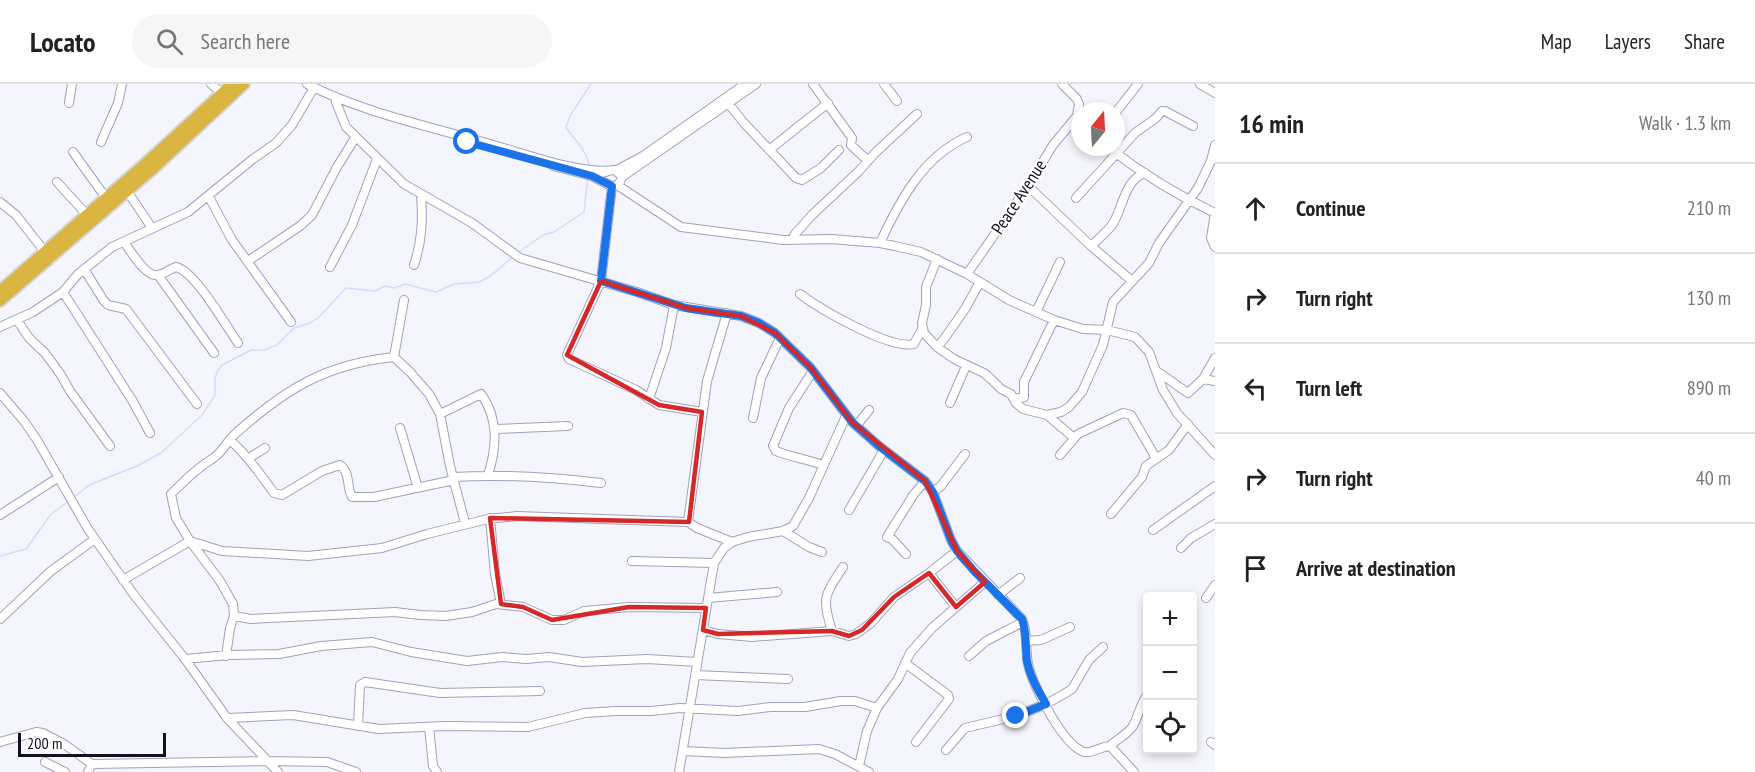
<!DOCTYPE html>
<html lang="en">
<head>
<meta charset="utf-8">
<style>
  :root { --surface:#fff; --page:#f6f6f6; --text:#222; --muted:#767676; --line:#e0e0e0 }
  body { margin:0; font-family:"PT Sans Narrow",sans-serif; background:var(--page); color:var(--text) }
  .controls { position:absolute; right:18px; bottom:18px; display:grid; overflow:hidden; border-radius:6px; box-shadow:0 3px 9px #0003 }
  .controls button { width:54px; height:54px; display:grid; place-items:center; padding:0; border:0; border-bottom:2px solid var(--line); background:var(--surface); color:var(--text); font:30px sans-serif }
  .compass { position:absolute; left:1071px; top:18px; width:54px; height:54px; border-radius:50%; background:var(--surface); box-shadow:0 3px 9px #0003; rotate:18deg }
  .scale { position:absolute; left:18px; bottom:15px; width:148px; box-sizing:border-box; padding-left:6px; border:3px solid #12121e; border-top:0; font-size:16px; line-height:21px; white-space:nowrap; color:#12121e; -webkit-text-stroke:4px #fff; paint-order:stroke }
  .stop { position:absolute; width:18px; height:18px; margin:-14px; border:4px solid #1a73e8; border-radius:50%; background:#fff }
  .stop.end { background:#1a73e8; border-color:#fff; box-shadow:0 2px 6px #0008 }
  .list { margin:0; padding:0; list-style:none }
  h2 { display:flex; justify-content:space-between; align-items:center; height:78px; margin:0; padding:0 24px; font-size:26px }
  h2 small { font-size:20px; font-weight:400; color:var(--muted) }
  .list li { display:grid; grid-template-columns:39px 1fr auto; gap:18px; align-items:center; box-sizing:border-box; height:90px; padding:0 24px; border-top:2px solid var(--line) }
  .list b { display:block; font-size:22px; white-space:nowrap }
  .list em { font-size:20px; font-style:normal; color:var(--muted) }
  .icon { flex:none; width:33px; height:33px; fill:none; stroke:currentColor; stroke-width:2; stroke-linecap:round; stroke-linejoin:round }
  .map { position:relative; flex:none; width:1215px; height:688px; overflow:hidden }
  header { display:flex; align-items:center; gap:36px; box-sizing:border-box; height:84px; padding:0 30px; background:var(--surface); border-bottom:2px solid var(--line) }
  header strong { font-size:28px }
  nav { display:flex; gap:33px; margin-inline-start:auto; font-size:21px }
  .search { width:420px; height:54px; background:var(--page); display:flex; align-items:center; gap:15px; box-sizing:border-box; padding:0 21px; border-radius:33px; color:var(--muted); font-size:22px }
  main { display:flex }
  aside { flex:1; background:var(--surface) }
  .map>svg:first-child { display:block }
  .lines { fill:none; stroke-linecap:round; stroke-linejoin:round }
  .stream { stroke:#d9d9ff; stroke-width:1.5 }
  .minor-casing { stroke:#a0a0c0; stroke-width:10 }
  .highway-casing { stroke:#d4d4d6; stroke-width:14 }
  .minor { stroke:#fff; stroke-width:8 }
  .highway { stroke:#dbb542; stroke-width:10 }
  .route { stroke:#1a73e8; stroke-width:8 }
  .marked { fill:none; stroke:#d62828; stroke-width:4.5; stroke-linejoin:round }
  .labels { text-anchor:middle; stroke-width:4.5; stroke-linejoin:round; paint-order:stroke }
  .street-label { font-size:18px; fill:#12121e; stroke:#fff }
</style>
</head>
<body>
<header>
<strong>Locato</strong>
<div class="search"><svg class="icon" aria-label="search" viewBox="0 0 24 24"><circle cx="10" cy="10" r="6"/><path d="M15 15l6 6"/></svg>Search here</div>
<nav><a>Map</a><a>Layers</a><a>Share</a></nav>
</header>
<main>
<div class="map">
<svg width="1215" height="688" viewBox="0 0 1215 688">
  <rect width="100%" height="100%" fill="#f5f6fd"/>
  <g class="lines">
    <path class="stream" d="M589,82C588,67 574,56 566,43L571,30L591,0
      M519,168L543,151L554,148L584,128L588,93
      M73,414L89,401L137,382L161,369L202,331L215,311V295L217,288L222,281L251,266H265L277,261L294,244L310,239L319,233L346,204L375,207L385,202L395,204L405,200L436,208L454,200L479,198L489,193L513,173
      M0,472L26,465L51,430L69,417"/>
    <g class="minor-casing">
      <path id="minor" d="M211,0L223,10
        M307,0C364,29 429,42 490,60C523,69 581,91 614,86L621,91V96L618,101L611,102L592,92L609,87
        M813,0L852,54L851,61L868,77
        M884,0L897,17
        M1200,0L1215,9
        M336,18L346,43L404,100L472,139L520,174L637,208L674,221L741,232L759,239L775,249L810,283L852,338L879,362L925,397L933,408L951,456L957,467L1022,535C1028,549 1025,565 1028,580C1032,601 1063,661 1084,668C1091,670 1102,662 1110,662C1117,655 1128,650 1133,642C1139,631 1140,620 1148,610
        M69,19L72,0
        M728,19L744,39L796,94L802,96L821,84L839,66
        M1116,28L1138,0
        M101,58L118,19L122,0
        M1108,63C1141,89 1177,111 1215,129
        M769,66L828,19
        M73,68L106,114
        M553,82L592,92
        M617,86L643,72L745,0
        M622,93L756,0
        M57,98L87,131
        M617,101L681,143L783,156L831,155L880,159L895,162L921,168L942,178L967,190L1009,216L1054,236L1083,245L1107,246L1135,253L1149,268L1163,306L1177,329L1215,371
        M612,102L601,197L567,271L569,275L636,306L659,321L702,328
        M1028,102L1091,162L1132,197
        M127,107L152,144
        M209,113L232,156L291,238
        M1076,114L1135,49L1156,34L1162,27H1165L1193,42
        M0,118L16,131L45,168
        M1215,129L1211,154L1215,163
        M792,156L795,150L812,131L858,88L875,69L917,30
        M124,158C130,166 146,194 158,191C164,190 170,185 176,183C195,187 226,242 238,259
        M880,159C899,118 923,72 967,53
        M1091,162C1098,155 1106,149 1112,141C1123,125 1124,96 1145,89
        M937,175L926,203V221L922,239L924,249L937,263L954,275L984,289L992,296L1001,305L1011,310L1016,319L1023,325L1047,331L1074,354
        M248,177L300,142L312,131L337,83L355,54
        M414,181C422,157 423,136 421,111
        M330,183L352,141L377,75
        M84,185L104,217L108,221L126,225L197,320
        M967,190L1028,102L1053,61L1077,32L1079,20L1077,15L1062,0
        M158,191L214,269
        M63,208L132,316L150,349
        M800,210C820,225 890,266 914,260L922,245
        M1036,228L1060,178
        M17,236L29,254L45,269L61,291L70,307L110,362
        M0,243L33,228L63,208L78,190L112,163L188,128L253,75L276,59L292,41L312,7
        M937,263L944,255L965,225L980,198
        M394,273L404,216
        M813,287L789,324L773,362L776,367C790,373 807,375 823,381
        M1158,288L1188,309L1203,295L1215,297
        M1203,295L1215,274
        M0,309L24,337L37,356L88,445L134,511L185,575L227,634L278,688
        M649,315L666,264L674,221
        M1014,315L1024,313V298L1054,236
        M950,319L966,282
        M440,330L481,310C499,335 497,363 488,391
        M1047,331L1061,328L1069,323L1082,308L1103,261L1113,218L1149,179L1159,159L1198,104L1211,77L1215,61
        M753,334L761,294L780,254
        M856,342L869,326
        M400,344L418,404
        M495,345L568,342
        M230,356C249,373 259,389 274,409L282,411L322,387L340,381C351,389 346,403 352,413H374L454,396
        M1060,371L1078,350L1123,329L1131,331L1156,374
        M249,374L265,364
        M453,393C503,390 551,393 601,399
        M933,408L941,402L965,370
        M849,426L884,366
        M1111,430L1142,393L1146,382L1169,366L1188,340
        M0,431L59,393
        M490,434L495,490L501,520
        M688,438L697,444L732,458
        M1153,446L1215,402
        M783,447L809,463L822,468
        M1181,464L1191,454L1215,440
        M906,470L892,455L887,453L914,410L925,397
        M632,477L714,479
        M929,489L956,523
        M123,496L190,457L222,467L308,472L382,464L427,450L488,435L517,432L688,438L707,297L727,229
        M998,511L1020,494
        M708,514L777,508
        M1206,514L1215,501
        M234,532L251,535L395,528L420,531L446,532L472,528L496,520L523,523L552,536H564L584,527L629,523L706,524
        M0,535L51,487L95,455
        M703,546L718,550L752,553L832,547L849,552L856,550L871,539L894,513L929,489L957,467
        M832,547C821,513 825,511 843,483
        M1026,557L1041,556L1070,543
        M226,572L230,544L234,532L233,520L220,497L190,457L176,434L171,410C181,400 191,390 202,382C207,378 213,375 217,371C224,365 228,356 235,350C285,305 326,280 394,273L410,288L429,310L440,330L450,382L465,439
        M969,572L986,557L1023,538
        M185,575L228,571L279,570L321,562L372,558L411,568L467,577L502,573L526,575L549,573L582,578L647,575L697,578
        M905,579L948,611L949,615L916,658
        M695,591L788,595
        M227,634L293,631L379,645L445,642L528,643L585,629L616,627H651L680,624L738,627L770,623H805L841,617H855L877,624
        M358,642L360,601L365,598L440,609L540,607
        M429,643L433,682L437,688
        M0,658L36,648L43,649L64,660L92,680L267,677L327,678L356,688
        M1211,658L1215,661
        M1110,662L1134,688
        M946,666L965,644L1016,632L1046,620L1064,610L1072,605L1089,576L1103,563
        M683,667L725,669L819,665L835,670L869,688
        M45,678L65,688
        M859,682L867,647L877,624L898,595L910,569L932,544L985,498
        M88,688L92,680
        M679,688L714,479L724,464L732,458L748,453L783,447L793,442L809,414L846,332"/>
    </g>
    <g class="highway-casing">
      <path id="highway" d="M0,207L148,77L232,0
        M0,217L154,84L244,0"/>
    </g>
    <use href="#minor" class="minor"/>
    <use href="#highway" class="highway"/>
  </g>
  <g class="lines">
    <path class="route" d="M467,58L592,92L612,102L601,197L686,224L741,232L759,239L775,249L810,283L852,338L879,362L925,397L933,408L951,456L957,467L974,487L1022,535C1027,548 1025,562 1027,577C1030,593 1038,607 1046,620L1016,632"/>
  </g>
  <path class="marked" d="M601,197L686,224L741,232L775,249L810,283L852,338L925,397L957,467L985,498L956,523L929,489L894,513L862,546L849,552L832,547L718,550L703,546L706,524L629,523L552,536L523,523L501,520L490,434L689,438L702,328L659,321L567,271Z"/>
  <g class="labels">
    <g class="street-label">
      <text transform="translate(1019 113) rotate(-57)" y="6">Peace Avenue</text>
    </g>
  </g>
</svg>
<div class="controls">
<button>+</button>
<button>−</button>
<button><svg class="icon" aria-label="locate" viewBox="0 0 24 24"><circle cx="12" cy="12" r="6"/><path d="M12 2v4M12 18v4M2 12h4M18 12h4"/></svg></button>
</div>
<svg class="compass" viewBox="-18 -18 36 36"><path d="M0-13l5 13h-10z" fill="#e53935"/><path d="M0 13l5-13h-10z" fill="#767676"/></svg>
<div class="scale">200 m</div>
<div class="stop" style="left:467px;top:58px"></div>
<div class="stop end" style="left:1016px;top:632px"></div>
</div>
<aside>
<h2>16 min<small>Walk · 1.3 km</small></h2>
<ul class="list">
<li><svg class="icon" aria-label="ahead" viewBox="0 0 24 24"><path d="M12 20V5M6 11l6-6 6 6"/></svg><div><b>Continue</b></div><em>210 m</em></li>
<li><svg class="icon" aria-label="right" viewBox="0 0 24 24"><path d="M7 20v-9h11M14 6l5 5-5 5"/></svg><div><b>Turn right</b></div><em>130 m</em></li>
<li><svg class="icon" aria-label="left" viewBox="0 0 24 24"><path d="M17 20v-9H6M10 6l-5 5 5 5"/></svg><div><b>Turn left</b></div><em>890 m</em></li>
<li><svg class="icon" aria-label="right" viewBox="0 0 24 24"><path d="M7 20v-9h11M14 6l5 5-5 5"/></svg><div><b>Turn right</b></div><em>40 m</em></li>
<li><svg class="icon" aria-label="arrive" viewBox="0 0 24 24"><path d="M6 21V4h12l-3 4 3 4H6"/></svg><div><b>Arrive at destination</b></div></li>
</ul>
</aside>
</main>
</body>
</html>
